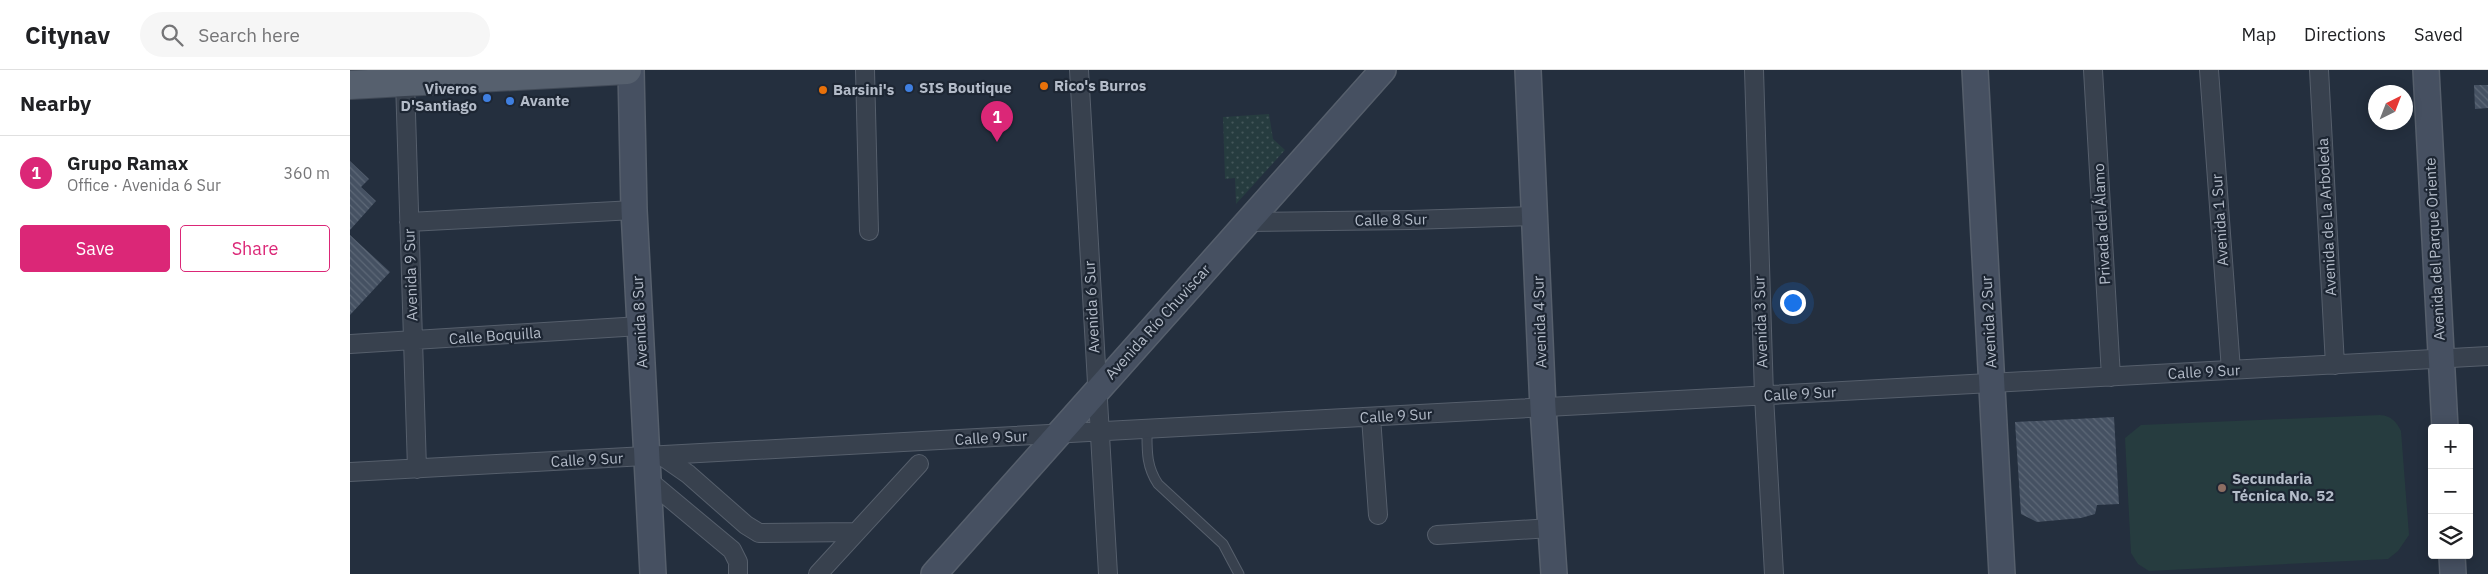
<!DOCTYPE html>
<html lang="en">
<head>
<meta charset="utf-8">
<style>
  :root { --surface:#fff; --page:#f6f6f6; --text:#202124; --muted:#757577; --line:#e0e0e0; --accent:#db2777 }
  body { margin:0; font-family:"IBM Plex Sans",sans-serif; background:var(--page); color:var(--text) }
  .controls { position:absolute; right:15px; bottom:15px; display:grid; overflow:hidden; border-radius:5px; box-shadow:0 2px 12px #0003 }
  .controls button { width:45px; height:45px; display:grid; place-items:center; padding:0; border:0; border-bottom:1px solid var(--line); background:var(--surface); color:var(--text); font:25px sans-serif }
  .compass { position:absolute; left:2018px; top:15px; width:45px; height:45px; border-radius:50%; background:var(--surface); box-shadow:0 2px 12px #0003; rotate:42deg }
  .you { position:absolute; left:1442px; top:232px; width:18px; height:18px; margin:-12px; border:4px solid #fff; border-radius:50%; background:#1a73e8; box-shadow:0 0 0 8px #1a73e833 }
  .badge { display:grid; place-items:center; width:32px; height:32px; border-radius:50%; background:var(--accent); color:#fff; font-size:16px; font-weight:700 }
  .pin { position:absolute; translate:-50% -41px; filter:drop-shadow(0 1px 2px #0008) }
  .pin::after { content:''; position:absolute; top:26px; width:18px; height:15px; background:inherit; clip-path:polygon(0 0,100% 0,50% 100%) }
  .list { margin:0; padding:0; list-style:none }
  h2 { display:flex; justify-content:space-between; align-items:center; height:65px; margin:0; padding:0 20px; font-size:21px }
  h2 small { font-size:16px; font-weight:400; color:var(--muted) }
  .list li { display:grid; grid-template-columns:32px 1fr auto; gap:15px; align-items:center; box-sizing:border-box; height:75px; padding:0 20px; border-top:1px solid var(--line) }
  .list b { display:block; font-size:19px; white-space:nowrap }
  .list p { margin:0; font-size:16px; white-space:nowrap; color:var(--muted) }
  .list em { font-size:16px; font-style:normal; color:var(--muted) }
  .actions { display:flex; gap:10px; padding:15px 20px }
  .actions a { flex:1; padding:11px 0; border:1px solid var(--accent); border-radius:5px; text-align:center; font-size:18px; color:var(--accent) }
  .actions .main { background:var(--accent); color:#fff }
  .icon { flex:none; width:28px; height:28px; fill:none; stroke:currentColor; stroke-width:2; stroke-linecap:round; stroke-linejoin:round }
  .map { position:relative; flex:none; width:2138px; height:504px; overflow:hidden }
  header { display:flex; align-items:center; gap:30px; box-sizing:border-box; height:70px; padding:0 25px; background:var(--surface); border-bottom:1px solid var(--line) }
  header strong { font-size:24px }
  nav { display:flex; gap:28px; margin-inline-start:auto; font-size:18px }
  .search { width:350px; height:45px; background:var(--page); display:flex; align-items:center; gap:12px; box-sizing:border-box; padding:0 18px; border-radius:28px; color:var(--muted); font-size:19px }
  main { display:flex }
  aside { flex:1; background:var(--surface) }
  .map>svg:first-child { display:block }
  .grass { fill:#263c3f }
  .park { fill:url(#park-dots) }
  .building { fill:url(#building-back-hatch) }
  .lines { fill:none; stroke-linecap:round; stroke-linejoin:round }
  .lane-casing { stroke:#565f6c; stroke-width:11 }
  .street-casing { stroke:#565f6c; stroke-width:20 }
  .secondary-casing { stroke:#565f6c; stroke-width:28 }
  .primary-casing { stroke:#414a57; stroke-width:30 }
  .lane { stroke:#38414e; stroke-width:9 }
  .street { stroke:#38414e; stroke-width:18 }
  .secondary { stroke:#465061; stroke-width:25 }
  .primary { stroke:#56606e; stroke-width:28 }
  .food-dot { fill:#e8710a; stroke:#1d2633; stroke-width:2 }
  .shop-dot { fill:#3f7fe0; stroke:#1d2633; stroke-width:2 }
  .education-dot { fill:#8d6e63; stroke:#1d2633; stroke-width:2 }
  .labels { text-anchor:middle; stroke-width:4.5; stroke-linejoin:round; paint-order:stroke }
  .poi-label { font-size:15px; font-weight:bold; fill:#b4bcc9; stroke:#1d2633; text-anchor:start }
  .street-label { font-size:15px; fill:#b4bcc9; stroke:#1d2633 }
</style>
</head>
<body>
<header>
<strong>Citynav</strong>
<div class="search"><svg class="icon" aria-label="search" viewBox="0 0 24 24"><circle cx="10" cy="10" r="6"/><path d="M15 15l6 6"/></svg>Search here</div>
<nav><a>Map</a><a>Directions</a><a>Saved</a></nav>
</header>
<main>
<aside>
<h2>Nearby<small></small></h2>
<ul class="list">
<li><span class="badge">1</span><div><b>Grupo Ramax</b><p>Office · Avenida 6 Sur</p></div><em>360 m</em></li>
</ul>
<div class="actions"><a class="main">Save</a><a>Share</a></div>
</aside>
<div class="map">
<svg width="2138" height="504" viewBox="0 0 2138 504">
  <defs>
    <pattern id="park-dots" width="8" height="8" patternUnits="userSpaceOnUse" patternTransform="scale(1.25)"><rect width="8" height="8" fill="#263c3f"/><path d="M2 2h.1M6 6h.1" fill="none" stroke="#435659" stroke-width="1.8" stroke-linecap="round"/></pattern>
    <pattern id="building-back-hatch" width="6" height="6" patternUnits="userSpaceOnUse" patternTransform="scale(1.25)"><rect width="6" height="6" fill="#455162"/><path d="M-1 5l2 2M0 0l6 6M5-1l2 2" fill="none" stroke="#5d6877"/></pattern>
  </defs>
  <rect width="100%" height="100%" fill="#242f3e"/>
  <path class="grass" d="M2030,345C2041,346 2046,351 2051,361L2059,465L2048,481L2038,489L1799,501L1788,494L1781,483L1775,368L1791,355Z"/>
  <path class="park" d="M919,44L923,69L935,80L886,134L885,108L875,109L873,47Z"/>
  <path class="building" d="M2124,15H2138V38L2125,39Z
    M0,91L19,109L11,117L26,131L0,160Z
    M0,165L40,202L0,245Z
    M1764,347L1769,434L1747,435L1745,444L1731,448L1687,452L1671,444L1665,352Z"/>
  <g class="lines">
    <g class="lane-casing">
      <path id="lane" d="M797,359C797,380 796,396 808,414L873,474L889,504"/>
    </g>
    <g class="street-casing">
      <path id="street" d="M515,0L519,161
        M729,0L758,504
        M1404,0L1414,326L1424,504
        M1743,0L1761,307
        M1859,0L1881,300
        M1969,0L1985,295
        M55,11L67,399
        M59,152L284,140
        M897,152L1060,150L1185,146
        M0,274L290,256
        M1021,347L1028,445
        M312,386L338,404L396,455L409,463L506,462
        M0,402L2138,286
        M298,410L382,480L388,492V504
        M1087,465L1201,458
        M468,504L569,394"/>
    </g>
    <g class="secondary-casing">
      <path id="secondary" d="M281,0L284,140L303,504
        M1178,0L1193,338L1204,504
        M1625,0L1652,504
        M2076,0L2095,358
        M2102,485L2103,504
        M584,504L1033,0"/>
    </g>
    <g class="primary-casing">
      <path id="primary" d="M0,15L277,0"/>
    </g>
    <use href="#lane" class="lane"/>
    <use href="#street" class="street"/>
    <use href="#secondary" class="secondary"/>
    <use href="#primary" class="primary"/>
  </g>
  <g class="food-dot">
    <circle cx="694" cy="16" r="5"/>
    <circle cx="473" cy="20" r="5"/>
  </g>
  <g class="shop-dot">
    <circle cx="559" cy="18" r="5"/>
    <circle cx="137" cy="28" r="5"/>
    <circle cx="160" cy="31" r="5"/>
  </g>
  <circle class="education-dot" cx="1872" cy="418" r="5"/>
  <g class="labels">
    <g class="poi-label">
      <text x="704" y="21">Rico's Burros</text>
      <text x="569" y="23">SIS Boutique</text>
      <text x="127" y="24" text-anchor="end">Viveros<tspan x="127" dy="17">D'Santiago</tspan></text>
      <text x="483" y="25">Barsini's</text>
      <text x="170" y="36">Avante</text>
      <text x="1882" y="414">Secundaria<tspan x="1882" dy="17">Técnica No. 52</tspan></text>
    </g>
    <g class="street-label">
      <text transform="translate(1977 147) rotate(-93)" y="5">Avenida de La Arboleda</text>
      <text transform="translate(1041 150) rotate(-1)" y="5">Calle 8 Sur</text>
      <text transform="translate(1870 150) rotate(-94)" y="5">Avenida 1 Sur</text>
      <text transform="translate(1752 154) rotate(-93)" y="5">Privada del Álamo</text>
      <text transform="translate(2085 179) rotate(-93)" y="5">Avenida del Parque Oriente</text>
      <text transform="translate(61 205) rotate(-92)" y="5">Avenida 9 Sur</text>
      <text transform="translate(742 237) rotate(-93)" y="5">Avenida 6 Sur</text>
      <text transform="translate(290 252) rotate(-93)" y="5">Avenida 8 Sur</text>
      <text transform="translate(808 252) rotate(-48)" y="5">Avenida Río Chuviscar</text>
      <text transform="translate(1190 252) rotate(-92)" y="5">Avenida 4 Sur</text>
      <text transform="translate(1411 252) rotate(-92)" y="5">Avenida 3 Sur</text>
      <text transform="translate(1639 252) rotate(-93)" y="5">Avenida 2 Sur</text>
      <text transform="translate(145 266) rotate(-4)" y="5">Calle Boquilla</text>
      <text transform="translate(1854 302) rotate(-3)" y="5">Calle 9 Sur</text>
      <text transform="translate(1450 324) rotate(-3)" y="5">Calle 9 Sur</text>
      <text transform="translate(1046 346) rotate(-3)" y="5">Calle 9 Sur</text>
      <text transform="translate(641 368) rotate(-3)" y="5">Calle 9 Sur</text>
      <text transform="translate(237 390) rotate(-3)" y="5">Calle 9 Sur</text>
    </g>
  </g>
</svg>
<div class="controls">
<button>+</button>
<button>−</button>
<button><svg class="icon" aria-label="layers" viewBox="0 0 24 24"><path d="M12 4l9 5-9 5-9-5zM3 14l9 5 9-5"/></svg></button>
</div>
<svg class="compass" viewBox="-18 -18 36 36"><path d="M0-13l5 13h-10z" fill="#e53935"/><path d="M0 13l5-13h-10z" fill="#757577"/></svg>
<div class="you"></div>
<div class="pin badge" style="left:647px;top:72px">1</div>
</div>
</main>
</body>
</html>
